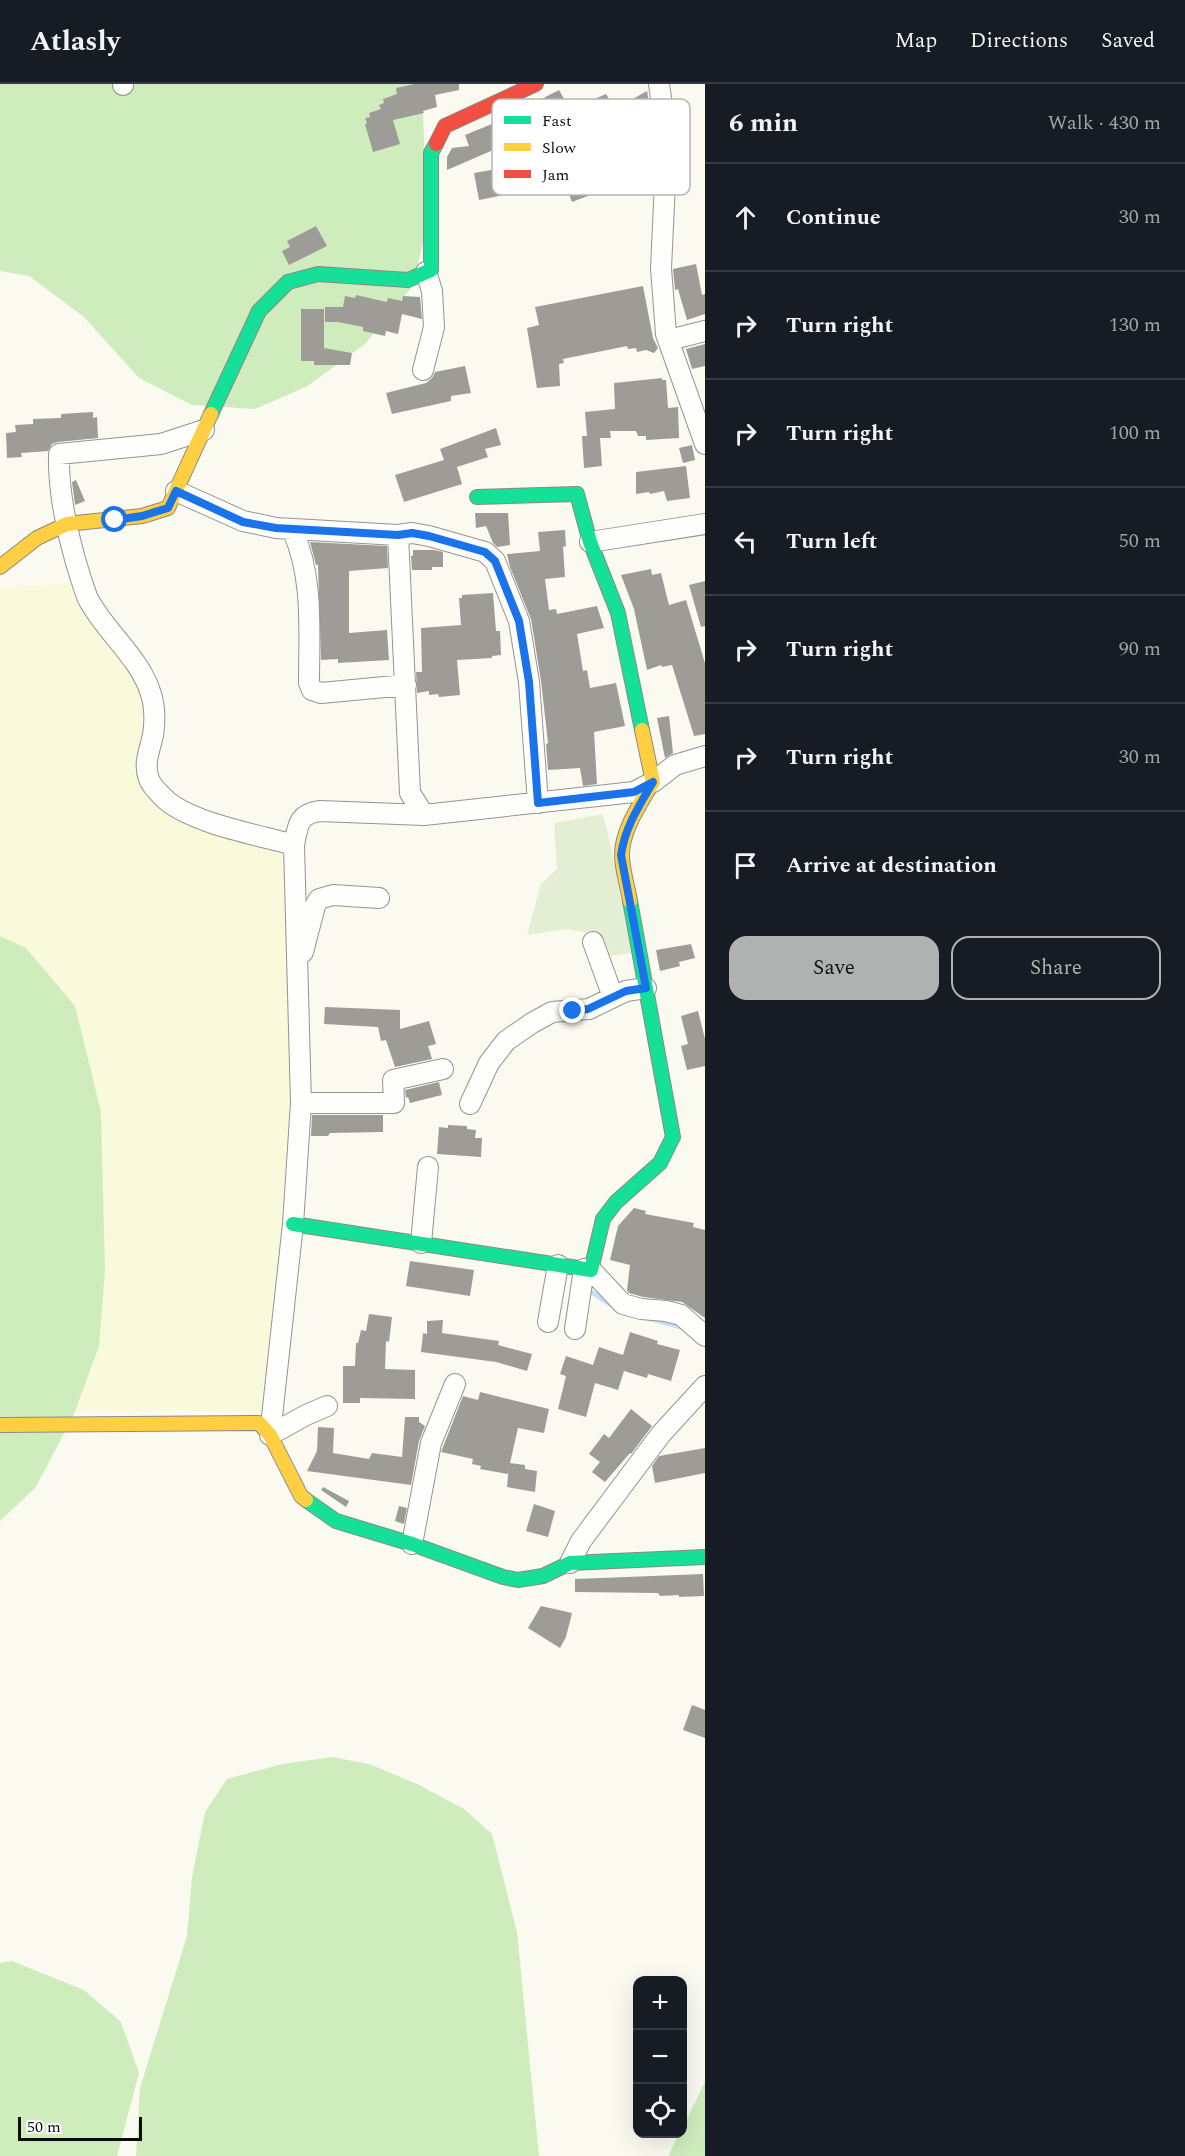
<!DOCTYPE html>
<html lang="en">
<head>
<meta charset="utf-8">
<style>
  :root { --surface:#171b24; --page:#242831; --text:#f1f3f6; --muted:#9ea1a6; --line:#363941; --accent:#b0b1b1 }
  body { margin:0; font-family:Spectral,serif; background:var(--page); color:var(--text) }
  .controls { position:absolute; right:18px; bottom:18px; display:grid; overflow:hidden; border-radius:12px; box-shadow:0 6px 24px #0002 }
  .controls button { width:54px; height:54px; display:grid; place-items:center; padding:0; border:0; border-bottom:2px solid var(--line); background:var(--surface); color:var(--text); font:30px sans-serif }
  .scale { position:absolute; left:18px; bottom:15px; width:124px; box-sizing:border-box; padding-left:6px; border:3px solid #0d0d0d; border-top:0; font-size:16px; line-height:21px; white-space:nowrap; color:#0d0d0d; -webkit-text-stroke:4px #fff; paint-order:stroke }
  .stop { position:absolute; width:18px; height:18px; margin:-14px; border:4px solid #1a73e8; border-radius:50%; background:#fff }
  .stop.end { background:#1a73e8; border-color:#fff; box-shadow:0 2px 6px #0008 }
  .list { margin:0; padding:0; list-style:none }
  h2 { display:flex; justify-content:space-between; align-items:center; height:78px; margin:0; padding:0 24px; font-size:26px }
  h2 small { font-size:20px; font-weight:400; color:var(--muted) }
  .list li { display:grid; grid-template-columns:39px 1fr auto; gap:18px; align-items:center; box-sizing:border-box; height:108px; padding:0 24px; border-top:2px solid var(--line) }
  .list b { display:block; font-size:22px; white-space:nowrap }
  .list em { font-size:20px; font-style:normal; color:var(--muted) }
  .actions { display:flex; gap:12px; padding:18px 24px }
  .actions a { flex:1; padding:14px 0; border:2px solid var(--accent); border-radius:18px; text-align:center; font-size:21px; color:var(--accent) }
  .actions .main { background:var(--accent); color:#111 }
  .icon { flex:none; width:33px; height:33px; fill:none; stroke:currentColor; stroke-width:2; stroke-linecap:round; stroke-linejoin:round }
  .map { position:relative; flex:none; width:705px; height:2072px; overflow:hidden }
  header { display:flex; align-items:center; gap:36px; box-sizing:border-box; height:84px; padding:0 30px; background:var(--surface); border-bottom:2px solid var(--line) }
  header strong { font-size:28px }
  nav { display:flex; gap:33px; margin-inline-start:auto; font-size:21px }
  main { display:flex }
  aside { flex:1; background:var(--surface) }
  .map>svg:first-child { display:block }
  .farmland { fill:#f9f9dc }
  .forest { fill:#cfecbc }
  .cemetery { fill:#e4eed4 }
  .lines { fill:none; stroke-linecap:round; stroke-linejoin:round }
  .stream { stroke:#c4e0f9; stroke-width:5 }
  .building { fill:#9e9c97 }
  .street-casing { stroke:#949490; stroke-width:22 }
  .fast-casing { stroke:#8b8a86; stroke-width:16 }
  .slow-casing { stroke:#8b8a86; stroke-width:16 }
  .jam-casing { stroke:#8b8a86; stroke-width:16 }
  .street { stroke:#fefefd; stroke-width:20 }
  .fast { stroke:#16e098; stroke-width:14 }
  .slow { stroke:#ffcf43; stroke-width:14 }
  .jam { stroke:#f24e42; stroke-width:14 }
  .route { stroke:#1a73e8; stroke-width:8 }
  .key { fill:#fff; stroke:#b6b6b6; stroke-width:1.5 }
  .key-label { font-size:16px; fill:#0d0d0d }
</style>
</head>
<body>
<header>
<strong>Atlasly</strong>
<nav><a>Map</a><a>Directions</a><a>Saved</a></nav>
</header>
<main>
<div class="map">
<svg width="705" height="2072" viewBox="0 0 705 2072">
  <rect width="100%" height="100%" fill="#fbfaf1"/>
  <path class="farmland" d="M75,499L141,599L150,636L139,689L171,732L288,768L298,1050L266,1327H0V503Z"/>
  <path class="forest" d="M0,0H419L423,29L427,143L412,203L365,260L306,303L255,325L192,321L139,294L84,233L29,192L0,187Z
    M0,852L26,864L75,922L101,1028L105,1187L99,1262L74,1330L36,1403L0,1437Z
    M333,1673L372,1681L419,1701L464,1725L492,1750L517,1848L539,2072H136L140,2004L187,1852L192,1793L205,1728L227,1695L282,1680Z
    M12,1877L84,1906L121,1938L139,1989L117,2072H0V1879Z
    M705,1997V2072H668L679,2050H682L683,2044Z"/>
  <path class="cemetery" d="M603,730L613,772L631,869L604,873L597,851L567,845L527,851L541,800L557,785L554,739Z"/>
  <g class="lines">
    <path class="stream" d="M590,1207L619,1226
      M648,1234L685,1244"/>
  </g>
  <path class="building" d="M415,0H459V6L435,11L437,23L423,27L424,29L393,36L400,60L373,68L365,40L367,39L365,34L370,33L369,29L381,25L379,21L384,19L383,15L397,10L396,4Z
    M559,6L571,27L538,46L526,23Z
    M647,7L651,28L644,32L655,55V62L651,64L652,66L619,82L614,70L625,65L612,50L615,48L606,30Z
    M606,10L612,20L590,34L581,21Z
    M504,35L512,58L447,86V73L452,64L469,62L465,51Z
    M610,77L619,100L572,118L562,91L576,86L577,89Z
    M514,82L519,108L479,116L474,89Z
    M316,142L327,162L289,181L282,167L290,163L287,157Z
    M696,180L702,211L705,210V230L687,236L678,205L675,206L673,185Z
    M643,202L653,254L658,264L654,269L646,266L637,268L636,264L628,265L627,262L563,275L564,279L559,280L560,302L537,304L527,244L539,241L535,223Z
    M356,211L387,218L388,214L402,217L403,212L420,213L422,235L402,230L398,250L386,247L385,252L363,247V243L338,238H325V223H343L345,212L355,214Z
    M301,225H324V264L352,269L350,281H314V277H301Z
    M705,260V282L692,285L686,265Z
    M465,282L471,309L451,312V317L392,330L386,309L426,299L432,294L435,288Z
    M662,294V296H666L668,324L678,323L679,354L646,356V352H638L636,347H610L611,354H600L602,382L584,384L582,352H587L585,328L615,325L614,299Z
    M93,328V334L97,333L98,354L58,358L52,360L48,367L21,369L22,373L7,374L6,349L16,348L15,341L33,340V335L61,334V330Z
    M496,344L501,361L485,365L488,373L457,383L462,400L404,418L395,391L444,376L440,365Z
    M692,361L695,376L683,379L679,364Z
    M686,382L690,414L667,417L664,407L650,410L649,408L636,410V388Z
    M76,396L85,417L75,421L72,398Z
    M475,429H508L510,461L497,463L493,459L486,442L476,444Z
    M565,446L566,462L563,463L565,493L545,495L549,526L556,525L557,530L597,522L604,544L577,550L583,587L587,586L590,604L616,599L625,642L594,648L597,700L583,702L580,684L548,686L546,660L548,659L541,597L531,535L510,483L507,470L540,467L538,448Z
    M310,458L387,462L388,484L349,487V549L387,546L389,576L338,579V575L321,576L318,481H316Z
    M413,466H434L443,468V483H432V486H412L411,472H413Z
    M651,485L652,491L661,489L669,521L686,516L705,579V650L694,652L672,581L662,583L661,581L647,586L634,525L621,491Z
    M705,497V542L701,543L689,501Z
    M493,509L496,547H500L501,571L492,572V574L457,576L460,611L439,613L438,610L429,611V607L417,609L416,588H422L421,544L461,541L459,514H462V511Z
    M669,632L673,669L665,674L657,634Z
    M691,860L695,874L679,878L680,882L660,887L656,866Z
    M325,923L400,926V945L429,937L436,960L428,962L432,975L395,983L386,956L381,957L378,943L324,940Z
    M698,927L705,955V982L687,986L681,962L688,960L681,932Z
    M439,998L442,1011L410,1019L408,1013L406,1014L405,1006Z
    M312,1031H383V1048L330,1049L328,1052H311Z
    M448,1041L467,1042V1045L476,1046L475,1054H482L481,1073L437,1070L439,1043L448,1044Z
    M634,1124L646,1127L645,1130L694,1139L693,1143L705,1146V1234L682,1218L643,1213L629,1209L627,1206L630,1181L610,1176L618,1142Z
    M410,1177L474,1186L470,1212L406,1202Z
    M369,1230L392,1233L389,1258L386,1257L385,1285L415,1286V1315L360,1314V1319H343V1282H355L356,1259H358L361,1246L366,1247Z
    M443,1236L442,1249L499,1257L498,1261L532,1270L527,1287L496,1278L421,1268L423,1249L427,1250V1237Z
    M630,1248L658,1257L657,1260L680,1266L671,1297L648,1290L647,1294L624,1287L618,1306L595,1299L586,1333L558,1325L566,1292L560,1290L566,1272L593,1281L599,1263L623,1271Z
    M480,1308L549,1325L544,1349L518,1344L510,1379L525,1381V1385L537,1387L535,1408L507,1403L509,1381L508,1390L480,1385L481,1382L472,1380L473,1375L441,1368L463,1312L478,1316Z
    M631,1325L652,1342L631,1370L630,1369L605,1398L592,1388L600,1378L589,1370L604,1350L609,1354Z
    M405,1333H419V1338L425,1342L419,1357L411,1401L307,1387L317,1367L318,1343L334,1344L333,1369L369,1375L372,1369L402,1373Z
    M705,1364V1389L655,1399L652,1382L659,1372Z
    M323,1403L349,1417L346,1423L321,1406Z
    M534,1420L555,1427L548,1453L526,1447Z
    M399,1422L407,1424L404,1440L395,1437Z
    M703,1490L704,1512L679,1513V1511L660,1512L658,1509L575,1508V1495Z
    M541,1522L572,1529L566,1553L560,1564L528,1544Z
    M692,1621L705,1626V1654L683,1646Z"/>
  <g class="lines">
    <g class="street-casing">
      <path id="street" d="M659,0L667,56L661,184L666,250L705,360
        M123,1V0
        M669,258L677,254L705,247
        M423,286L434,243L432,207L426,188
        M204,346L161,360L59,370C58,410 69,457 81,495C84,503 86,513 91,520C109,551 141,576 151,610C155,623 155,638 153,651C150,666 143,679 149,695C151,702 161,711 166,716C194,740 259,751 294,761
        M176,407L243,437L276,444L398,451L412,449L429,452L485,468L495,477L519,537L529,598L538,719
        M292,445C314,493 309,547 309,599L312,606L321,609L406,601
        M398,451L410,709L424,731
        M590,458L705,440
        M593,858L613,913
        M303,868L315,822L319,815L333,811L379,814
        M301,1019H394L393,996L443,985
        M470,1020L489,979L506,957L532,939L552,928L589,925L626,907L646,904
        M421,1159L428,1083
        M591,1186L623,1220L641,1225L666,1227L681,1231L705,1252
        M548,1238L558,1181
        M575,1245L584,1185
        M270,1351L293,1140L301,1019L294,761C298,741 298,730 320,727L424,731L634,708L653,698L675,681L705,672
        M270,1351L306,1331L327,1322
        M412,1460L431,1359L455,1300
        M570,1479L581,1457L661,1350L705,1302"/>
    </g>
    <g class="fast-casing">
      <path id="fast" d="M211,330L259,227L288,198L318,190L408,196L431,186V69L436,60
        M477,413L577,410L590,458L618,529L642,646
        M293,1140L591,1186L603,1135L616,1118L660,1079L673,1053L630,817
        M306,1416L336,1437L412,1460L503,1493L518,1496L543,1492L570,1479L705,1473"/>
    </g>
    <g class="slow-casing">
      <path id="slow" d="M0,483L37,454L67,440L142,432L168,424L211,330
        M630,817C628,803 622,786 622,771C622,745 641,719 653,698L642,646
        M0,1341L259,1339L270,1351L301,1412L306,1416"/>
    </g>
    <g class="jam-casing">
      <path id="jam" d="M436,60L445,42L536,0"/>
    </g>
    <use href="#street" class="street"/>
    <use href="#fast" class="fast"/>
    <use href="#slow" class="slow"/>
    <use href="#jam" class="jam"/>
  </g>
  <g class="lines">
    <path class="route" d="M115,436L142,432L168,424L176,407L243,438L276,444L398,451L412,449L429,452L485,468L495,477L519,537L529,598L538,719L634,708L653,698C639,722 625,743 621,771L646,904L626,907L588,925L573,927"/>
  </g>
  <rect x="492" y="15" width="198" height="96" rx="9" class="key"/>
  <rect x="504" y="32" width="27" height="8" fill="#16e098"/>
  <rect x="504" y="59" width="27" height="8" fill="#ffcf43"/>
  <rect x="504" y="86" width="27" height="8" fill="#f24e42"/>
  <g class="key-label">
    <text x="542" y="42">Fast</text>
    <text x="542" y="69">Slow</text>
    <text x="542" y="96">Jam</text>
  </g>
</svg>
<div class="controls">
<button>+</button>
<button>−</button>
<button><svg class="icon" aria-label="locate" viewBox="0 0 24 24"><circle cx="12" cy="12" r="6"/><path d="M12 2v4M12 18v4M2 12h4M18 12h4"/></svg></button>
</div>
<div class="scale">50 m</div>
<div class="stop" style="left:115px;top:436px"></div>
<div class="stop end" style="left:573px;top:927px"></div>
</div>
<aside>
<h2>6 min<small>Walk · 430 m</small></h2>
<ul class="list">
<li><svg class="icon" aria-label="ahead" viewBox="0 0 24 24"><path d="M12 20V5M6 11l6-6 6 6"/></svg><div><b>Continue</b></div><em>30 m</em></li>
<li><svg class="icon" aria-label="right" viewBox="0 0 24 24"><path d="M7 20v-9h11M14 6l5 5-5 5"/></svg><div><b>Turn right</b></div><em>130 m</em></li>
<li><svg class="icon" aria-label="right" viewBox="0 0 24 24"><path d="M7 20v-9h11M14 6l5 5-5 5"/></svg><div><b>Turn right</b></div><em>100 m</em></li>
<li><svg class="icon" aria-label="left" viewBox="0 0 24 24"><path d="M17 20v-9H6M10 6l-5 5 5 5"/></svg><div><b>Turn left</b></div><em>50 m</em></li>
<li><svg class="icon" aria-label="right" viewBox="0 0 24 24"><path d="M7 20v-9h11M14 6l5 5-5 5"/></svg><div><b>Turn right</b></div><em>90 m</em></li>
<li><svg class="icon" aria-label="right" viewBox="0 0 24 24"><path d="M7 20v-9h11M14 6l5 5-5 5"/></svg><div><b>Turn right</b></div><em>30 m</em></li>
<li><svg class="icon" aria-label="arrive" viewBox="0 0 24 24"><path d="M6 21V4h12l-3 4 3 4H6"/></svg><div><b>Arrive at destination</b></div></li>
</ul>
<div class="actions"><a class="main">Save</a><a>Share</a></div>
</aside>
</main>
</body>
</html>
